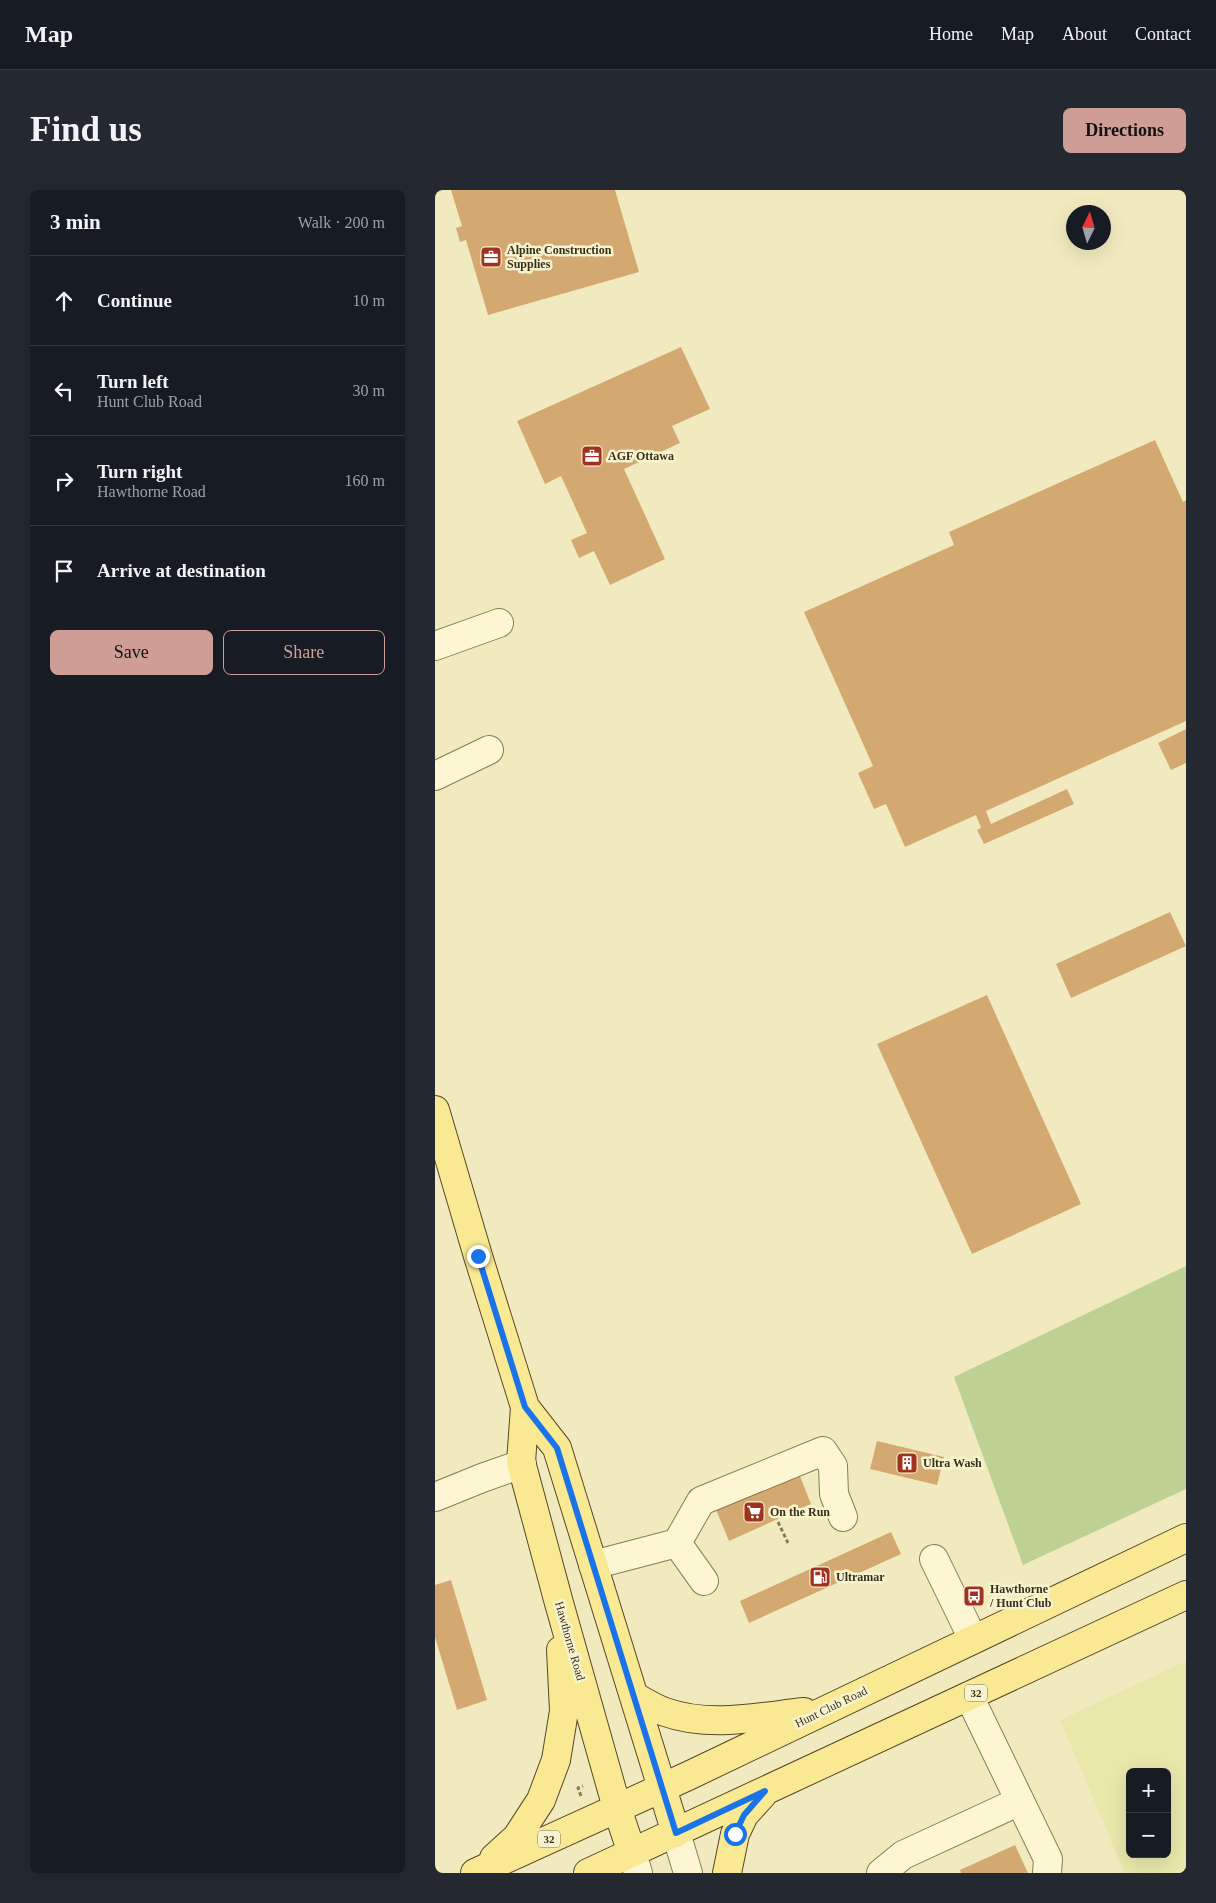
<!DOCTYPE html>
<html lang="en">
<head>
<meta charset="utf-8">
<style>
  :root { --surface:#171b24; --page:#242831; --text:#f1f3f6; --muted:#9ea1a6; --line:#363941; --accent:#cd9d96 }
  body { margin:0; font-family:"Times New Roman",serif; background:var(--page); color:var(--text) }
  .controls { position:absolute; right:15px; bottom:15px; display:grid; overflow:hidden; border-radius:8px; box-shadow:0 5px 20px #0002 }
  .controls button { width:45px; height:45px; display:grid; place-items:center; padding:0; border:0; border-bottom:1px solid var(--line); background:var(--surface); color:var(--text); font:25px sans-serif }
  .compass { position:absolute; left:631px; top:15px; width:45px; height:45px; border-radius:50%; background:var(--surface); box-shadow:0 5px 20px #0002; rotate:5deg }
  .stop { position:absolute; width:15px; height:15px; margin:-11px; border:4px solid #1a73e8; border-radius:50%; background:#fff }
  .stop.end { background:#1a73e8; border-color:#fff; box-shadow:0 1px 5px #0008 }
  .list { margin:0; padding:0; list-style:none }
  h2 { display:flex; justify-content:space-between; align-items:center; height:65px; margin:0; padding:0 20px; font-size:21px }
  h2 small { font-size:16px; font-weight:400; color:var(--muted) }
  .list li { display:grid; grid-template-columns:32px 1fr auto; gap:15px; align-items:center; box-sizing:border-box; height:90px; padding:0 20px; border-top:1px solid var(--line) }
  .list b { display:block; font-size:19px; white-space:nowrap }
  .list p { margin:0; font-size:16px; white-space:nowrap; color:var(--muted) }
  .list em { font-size:16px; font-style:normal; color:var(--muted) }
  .actions { display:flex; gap:10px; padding:15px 20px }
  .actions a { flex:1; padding:11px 0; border:1px solid var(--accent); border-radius:8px; text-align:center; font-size:18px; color:var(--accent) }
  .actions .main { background:var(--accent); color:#111 }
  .icon { flex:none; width:28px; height:28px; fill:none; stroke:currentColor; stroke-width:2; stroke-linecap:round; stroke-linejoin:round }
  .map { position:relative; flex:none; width:751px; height:1683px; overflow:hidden; border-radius:8px }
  header { display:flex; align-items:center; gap:30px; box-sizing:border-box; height:70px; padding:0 25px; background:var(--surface); border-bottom:1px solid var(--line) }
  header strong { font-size:24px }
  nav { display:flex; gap:28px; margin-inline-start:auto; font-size:18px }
  .intro { display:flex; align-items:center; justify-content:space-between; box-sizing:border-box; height:120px; padding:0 30px }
  h1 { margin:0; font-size:35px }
  .button { padding:12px 22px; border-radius:8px; background:var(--accent); color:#111; font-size:18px; font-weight:700 }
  main { display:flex; gap:30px; padding:0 30px }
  aside { flex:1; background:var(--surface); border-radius:8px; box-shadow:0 5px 20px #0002 }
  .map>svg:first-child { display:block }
  .farmland { fill:#e8e8ab; fill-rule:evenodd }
  .green { fill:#bfd192 }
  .building { fill:#d3a971 }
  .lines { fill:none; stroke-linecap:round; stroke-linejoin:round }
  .minor-casing { stroke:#8c7b55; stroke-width:30 }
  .major-casing { stroke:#59472a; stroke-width:30 }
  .path { stroke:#8c7b55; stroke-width:3; stroke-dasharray:4 2.5; stroke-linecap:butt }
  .minor { stroke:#fcf6d3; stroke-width:28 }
  .major { stroke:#f9e992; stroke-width:28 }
  .route { stroke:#1a73e8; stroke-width:6 }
  .labels { text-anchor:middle; stroke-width:5; stroke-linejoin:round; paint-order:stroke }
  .shield { fill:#f8f3cf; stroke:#736a51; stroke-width:1 }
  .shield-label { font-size:11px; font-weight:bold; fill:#3a2f1b }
  .poi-label { font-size:12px; font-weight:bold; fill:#3a2f1b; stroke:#f8f3cf; text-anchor:start }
  .street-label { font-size:12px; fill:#3a2f1b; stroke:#f8f3cf }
</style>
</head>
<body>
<header>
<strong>Map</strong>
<nav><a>Home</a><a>Map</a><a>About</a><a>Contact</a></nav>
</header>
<div class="intro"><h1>Find us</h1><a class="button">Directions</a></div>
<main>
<aside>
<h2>3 min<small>Walk · 200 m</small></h2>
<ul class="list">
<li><svg class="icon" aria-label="ahead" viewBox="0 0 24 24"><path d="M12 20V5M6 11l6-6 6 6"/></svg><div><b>Continue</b></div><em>10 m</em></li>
<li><svg class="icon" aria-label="left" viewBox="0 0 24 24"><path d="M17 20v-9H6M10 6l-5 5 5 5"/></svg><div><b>Turn left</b><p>Hunt Club Road</p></div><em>30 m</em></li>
<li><svg class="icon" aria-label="right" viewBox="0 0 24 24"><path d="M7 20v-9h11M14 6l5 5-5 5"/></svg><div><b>Turn right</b><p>Hawthorne Road</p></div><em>160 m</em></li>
<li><svg class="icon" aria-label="arrive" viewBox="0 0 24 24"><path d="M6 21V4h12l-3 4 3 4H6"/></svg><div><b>Arrive at destination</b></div></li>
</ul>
<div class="actions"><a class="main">Save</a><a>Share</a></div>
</aside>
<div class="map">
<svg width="751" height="1683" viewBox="0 0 751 1683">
  <rect width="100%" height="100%" fill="#f2eabf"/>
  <path class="farmland" d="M751,1471V1683H690L625,1530ZM695,1582H732V1664H695Z"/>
  <path class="green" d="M751,1076V1299L588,1375L519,1187Z"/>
  <path class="building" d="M16,0H180L204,82L53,125L31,50L25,52L21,38L27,36Z
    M246,157L275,219L237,236L245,253L189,279L230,369L175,395L159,361L144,368L136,350L152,343L126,286L110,294L82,231Z
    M720,250L748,312L751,310V531L551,621L556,634L632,599L639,614L549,654L542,640L546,638L541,625L470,657L451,614L439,619L423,583L438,576L369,422L519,355L514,342Z
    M751,539V573L736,580L723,553Z
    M735,722L751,756L636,808L621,774Z
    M552,805L646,1014L537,1064L442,854Z
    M442,1251L509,1267L502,1295L435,1279Z
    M363,1281L376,1314L294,1351L279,1315Z
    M456,1342L466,1364L314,1433L305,1411Z
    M16,1390L52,1510L22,1520L0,1447V1395Z
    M580,1655L593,1683H526L525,1680Z"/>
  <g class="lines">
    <g class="minor-casing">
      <path id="minor" d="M0,456L64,433
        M0,586L54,560
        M0,1307L47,1288L87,1274
        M242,1353L266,1311L388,1261L398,1276L399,1304L408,1327
        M499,1369L538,1449
        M158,1375L242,1353L269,1391
        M534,1506L613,1669L612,1683
        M241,1643L253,1683
        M197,1663L203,1683
        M446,1683L468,1665L585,1611"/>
    </g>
    <g class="major-casing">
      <path id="major" d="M0,920L43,1066L90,1217L122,1258L241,1643
        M90,1217L86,1272L124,1413L182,1618L197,1663
        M199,1506C209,1512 219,1518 230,1522C275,1538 323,1527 369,1522
        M59,1668L82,1647L106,1610L121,1570L129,1521L126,1460
        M40,1683L253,1586L751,1348
        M153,1683L751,1405
        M292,1683L300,1644L309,1625L328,1604"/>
    </g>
    <path class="path" d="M343,1332L353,1353
      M146,1606L143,1598L148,1596"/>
    <use href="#minor" class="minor"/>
    <use href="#major" class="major"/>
  </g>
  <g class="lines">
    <path class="route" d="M43,1066L90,1217L122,1258L241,1643L330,1601L309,1625L300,1644"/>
  </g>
  <defs>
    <g id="office-square" transform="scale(1.125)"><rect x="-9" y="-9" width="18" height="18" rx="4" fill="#a03320" stroke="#f8f3cf"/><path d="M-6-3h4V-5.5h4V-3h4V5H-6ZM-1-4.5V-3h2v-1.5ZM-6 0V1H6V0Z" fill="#fff"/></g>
    <g id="building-square" transform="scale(1.125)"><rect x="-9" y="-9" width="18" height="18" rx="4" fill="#a03320" stroke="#f8f3cf"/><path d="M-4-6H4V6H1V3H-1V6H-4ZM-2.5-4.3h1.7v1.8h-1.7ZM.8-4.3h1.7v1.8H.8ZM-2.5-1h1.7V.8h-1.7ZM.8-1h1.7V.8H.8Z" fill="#fff"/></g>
    <g id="supermarket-square" transform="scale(1.125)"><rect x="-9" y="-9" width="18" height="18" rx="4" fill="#a03320" stroke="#f8f3cf"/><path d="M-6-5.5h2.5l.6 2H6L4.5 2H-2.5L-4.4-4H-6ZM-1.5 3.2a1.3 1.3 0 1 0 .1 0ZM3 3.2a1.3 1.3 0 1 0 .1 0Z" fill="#fff"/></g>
    <g id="fuel-square" transform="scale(1.125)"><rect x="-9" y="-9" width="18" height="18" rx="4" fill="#a03320" stroke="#f8f3cf"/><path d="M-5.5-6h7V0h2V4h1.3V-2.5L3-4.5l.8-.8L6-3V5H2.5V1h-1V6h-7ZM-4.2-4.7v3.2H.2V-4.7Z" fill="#fff"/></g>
    <g id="bus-square" transform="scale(1.125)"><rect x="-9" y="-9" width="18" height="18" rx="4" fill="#a03320" stroke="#f8f3cf"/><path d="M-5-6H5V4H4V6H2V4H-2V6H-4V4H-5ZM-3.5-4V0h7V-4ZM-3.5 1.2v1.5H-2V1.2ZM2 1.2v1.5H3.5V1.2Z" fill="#fff"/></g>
  </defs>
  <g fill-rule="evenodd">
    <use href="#office-square" x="56" y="67"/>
    <use href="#office-square" x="157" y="266"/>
    <use href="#building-square" x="472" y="1273"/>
    <use href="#supermarket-square" x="319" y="1322"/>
    <use href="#fuel-square" x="385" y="1387"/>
    <use href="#bus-square" x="539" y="1406"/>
  </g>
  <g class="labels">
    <g class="shield">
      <rect x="530" y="1494.5" width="22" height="17" rx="4"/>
      <rect x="103" y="1640.5" width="22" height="17" rx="4"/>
    </g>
    <g class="shield-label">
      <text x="541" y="1507">32</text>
      <text x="114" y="1653">32</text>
    </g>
    <g class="poi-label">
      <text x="72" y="64">Alpine Construction<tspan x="72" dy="14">Supplies</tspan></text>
      <text x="173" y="270">AGF Ottawa</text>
      <text x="488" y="1277">Ultra Wash</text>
      <text x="335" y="1326">On the Run</text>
      <text x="401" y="1391">Ultramar</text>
      <text x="555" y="1403">Hawthorne<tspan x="555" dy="14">/ Hunt Club</tspan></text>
    </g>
    <g class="street-label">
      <text transform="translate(135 1451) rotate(74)" y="4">Hawthorne Road</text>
      <text transform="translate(396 1517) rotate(-26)" y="4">Hunt Club Road</text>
    </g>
  </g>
</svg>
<div class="controls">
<button>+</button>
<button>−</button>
</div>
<svg class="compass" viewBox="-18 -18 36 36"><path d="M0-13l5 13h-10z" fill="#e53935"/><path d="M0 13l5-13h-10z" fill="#9ea1a6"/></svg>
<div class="stop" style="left:300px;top:1644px"></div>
<div class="stop end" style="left:43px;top:1066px"></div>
</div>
</main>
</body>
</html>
